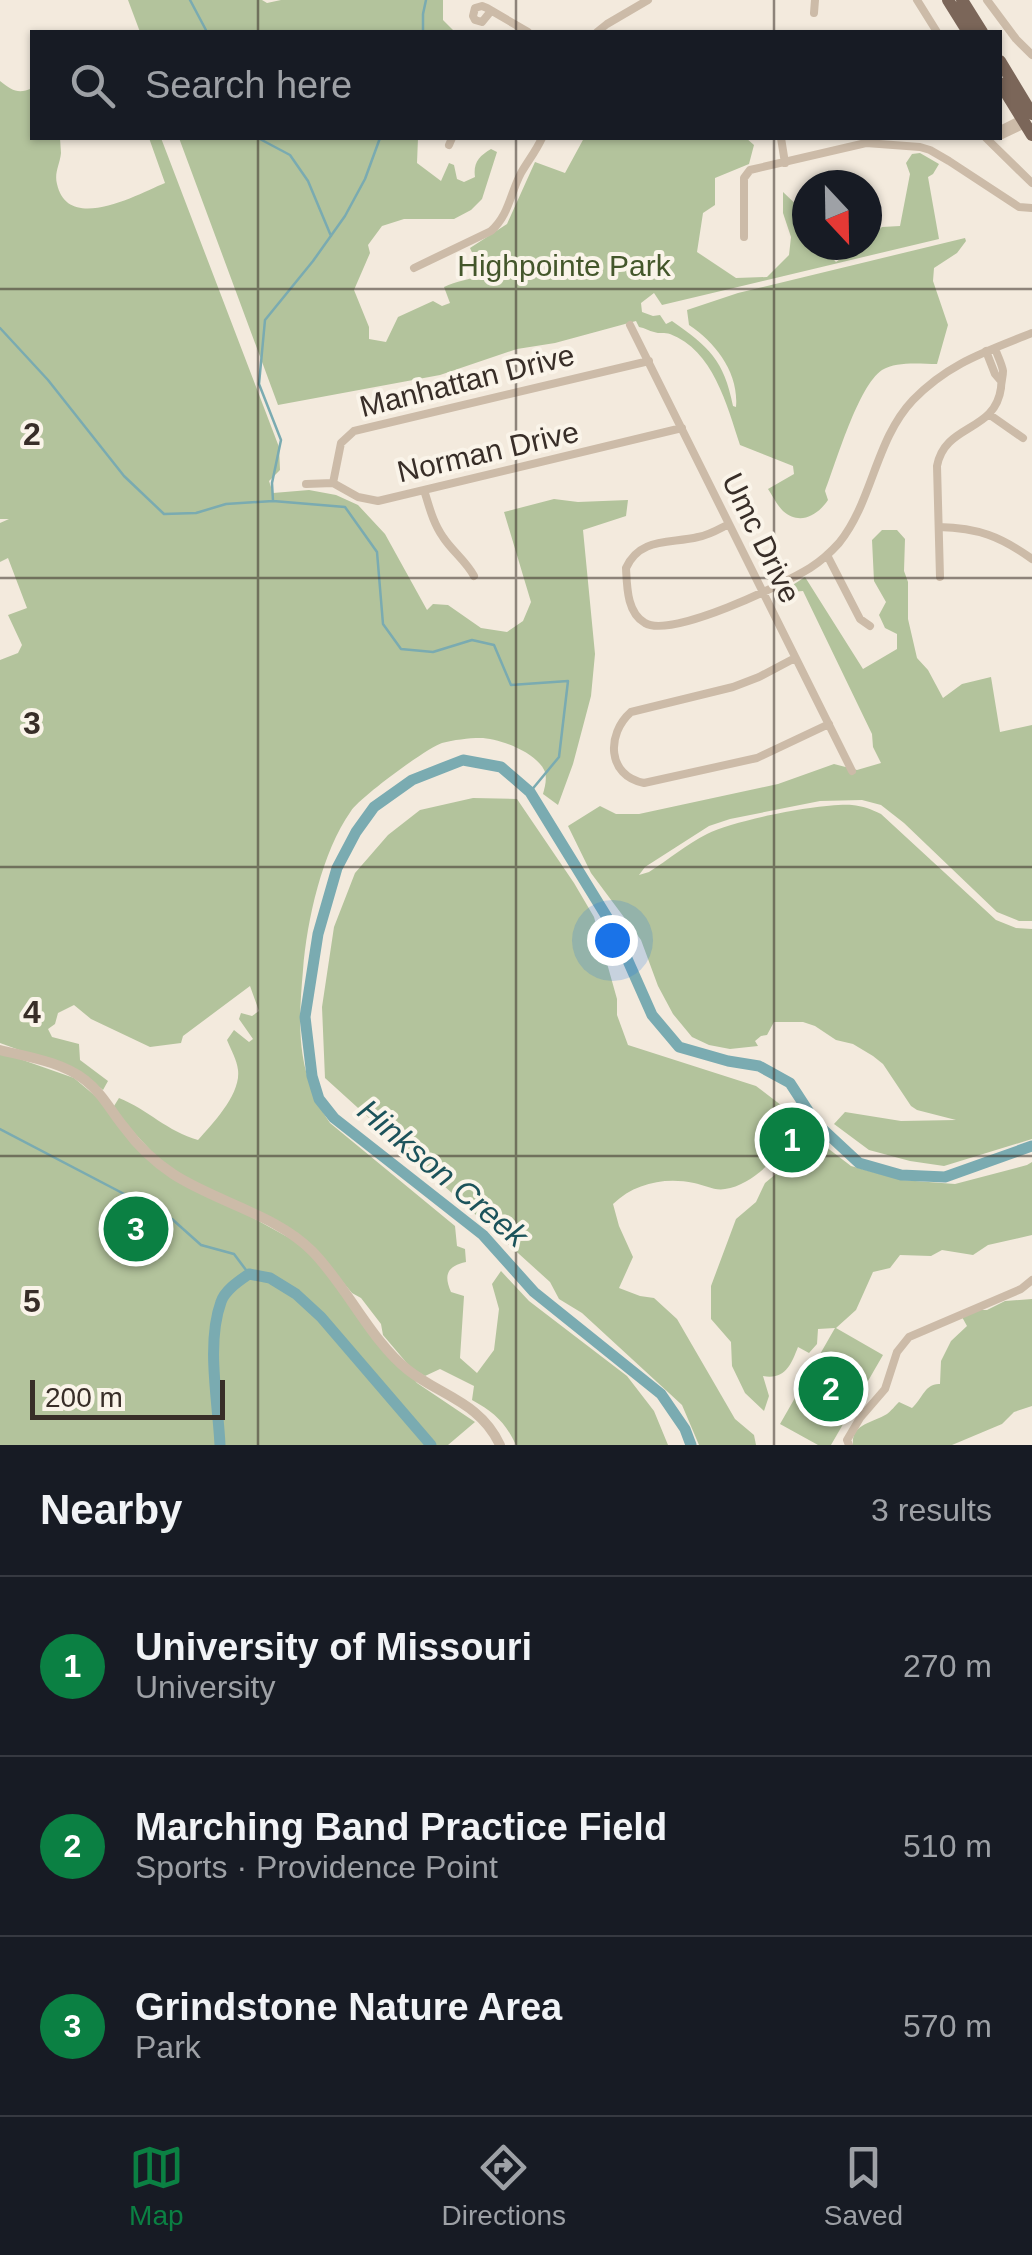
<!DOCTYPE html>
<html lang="en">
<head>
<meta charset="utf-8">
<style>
  :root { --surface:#171b24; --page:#20242c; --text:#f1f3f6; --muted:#9ea1a6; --line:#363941; --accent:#0b8043 }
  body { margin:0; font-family:Arial,sans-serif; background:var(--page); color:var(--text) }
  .compass { position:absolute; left:792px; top:170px; width:90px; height:90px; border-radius:50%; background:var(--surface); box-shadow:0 2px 8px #0004; rotate:158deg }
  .scale { position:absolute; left:30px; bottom:25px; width:195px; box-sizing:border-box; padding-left:10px; border:5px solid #382e28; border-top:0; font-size:28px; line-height:35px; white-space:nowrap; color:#382e28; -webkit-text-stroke:8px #faf4e9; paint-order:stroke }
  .you { position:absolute; left:612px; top:940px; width:35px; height:35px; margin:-25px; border:8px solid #fff; border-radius:50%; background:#1a73e8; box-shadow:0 0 0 15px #1a73e833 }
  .badge { display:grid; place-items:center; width:65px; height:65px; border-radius:50%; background:var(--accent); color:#fff; font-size:32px; font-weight:700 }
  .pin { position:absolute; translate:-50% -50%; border:5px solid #fff; box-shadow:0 2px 10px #0006 }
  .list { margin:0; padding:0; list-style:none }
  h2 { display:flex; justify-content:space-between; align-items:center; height:130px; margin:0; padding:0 40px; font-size:42px }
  h2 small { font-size:32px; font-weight:400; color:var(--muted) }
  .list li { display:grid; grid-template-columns:65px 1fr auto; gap:30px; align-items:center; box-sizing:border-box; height:180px; padding:0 40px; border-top:2px solid var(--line) }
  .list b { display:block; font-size:38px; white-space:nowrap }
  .list p { margin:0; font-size:32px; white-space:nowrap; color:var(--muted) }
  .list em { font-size:32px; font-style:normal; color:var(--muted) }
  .icon { flex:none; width:55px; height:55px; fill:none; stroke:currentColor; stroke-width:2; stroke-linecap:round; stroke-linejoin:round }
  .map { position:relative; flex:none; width:1032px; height:1445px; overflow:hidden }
  .search { position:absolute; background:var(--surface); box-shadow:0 2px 8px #0004; left:30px; right:30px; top:30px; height:110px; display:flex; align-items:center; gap:25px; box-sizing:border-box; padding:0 35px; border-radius:0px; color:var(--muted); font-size:38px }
  .sheet { height:670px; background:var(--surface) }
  nav { display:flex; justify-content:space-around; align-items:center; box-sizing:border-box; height:140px; border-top:2px solid var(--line); background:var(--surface); font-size:28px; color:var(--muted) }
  nav a { display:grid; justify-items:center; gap:5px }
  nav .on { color:var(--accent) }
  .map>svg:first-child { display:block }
  .green { fill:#b3c39c }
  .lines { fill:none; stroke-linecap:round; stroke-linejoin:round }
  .stream { stroke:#7aabb1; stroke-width:2.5 }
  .river { stroke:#7aabb1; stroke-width:11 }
  .minor { stroke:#ccbba8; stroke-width:8 }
  .tertiary { stroke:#ccbba8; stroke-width:10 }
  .primary { stroke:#7b6659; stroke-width:12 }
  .grid { fill:none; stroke:#382e28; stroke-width:2.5; stroke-opacity:0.55 }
  .labels { text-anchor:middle; stroke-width:8; stroke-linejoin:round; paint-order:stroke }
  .park-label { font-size:30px; fill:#44572b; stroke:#faf4e9 }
  .street-label { font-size:30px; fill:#382e28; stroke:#faf4e9 }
  .water-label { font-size:32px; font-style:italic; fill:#1c535b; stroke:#faf4e9 }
  .grid-label { font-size:32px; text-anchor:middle; font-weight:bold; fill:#382e28; stroke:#faf4e9; stroke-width:8; stroke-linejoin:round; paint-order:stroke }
</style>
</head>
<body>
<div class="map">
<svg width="1032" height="1445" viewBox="0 0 1032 1445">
  <rect width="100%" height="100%" fill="#f3eadd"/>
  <path class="green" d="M128,0H262L267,3L281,0H443V20L455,32H140Z
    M0,81C12,90 18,95 32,88V138H60C60,139 61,151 61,153C60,164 54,173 57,184C68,234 138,194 165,183L149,138H161L279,447L280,470L269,481L273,493L309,490L336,495L358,505L385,534L427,610L433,604L448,605L481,628L507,632L523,621L531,602L504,512L554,499L578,502L628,500L626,516L583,530L595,654L591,696L573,764L558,805L543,794C545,787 547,779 545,772C538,753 499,738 480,738C469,738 453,740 442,743C428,747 359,798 351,811C322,852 307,920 303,970C298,1027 296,1074 330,1123L455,1226L457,1246L465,1249L466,1262C448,1266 443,1274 451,1292L464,1296L460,1358L477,1373L494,1350L499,1309L492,1284L501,1271L529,1301L627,1376L654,1411L668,1445H516C505,1422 494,1412 472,1400L474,1386L440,1369L425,1376L411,1368L383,1335L381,1324L361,1298L352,1293L313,1246L237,1209L313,1251L417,1383L475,1422L448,1445H0V1052L74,1078L106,1105L154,1154L115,1112L114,1106L119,1098C147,1109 168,1132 198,1140C213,1123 241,1094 238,1070C237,1060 231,1050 227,1040L234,1030L249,1042L253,1039L239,1019L241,1013L252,1016L259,1011L250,986L183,1036L181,1043L150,1047L91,1019L74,1005L58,1013L55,1024L48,1029L52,1037L79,1044L80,1060L108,1081L103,1090L80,1072L0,1043V660L18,653L22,645L8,615L27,608L8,558L0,562V523L9,519H0Z
    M179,138H418L417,163L441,181L449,163L454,165L457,179L464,182L475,177C473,163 479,156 491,149L497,152L482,199L471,210L454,219H404L382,226L368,245L370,253L354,290L369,327V339L386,342L398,317L433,301L442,306L450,303L444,287C456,281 470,280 482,274L470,248L507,224L535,162L565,173L584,138H746L754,145L749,164L715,178V205L703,213L697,252L736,278L767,277L789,255L791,237L783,213V192L805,213L807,245H820L836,262L860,245H867V239L882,227L900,226L910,174L906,163L912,154L920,153L939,164L933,174L928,177L939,239L662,305L654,293L641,303L642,312L653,316L660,315L666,324L672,321C709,347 724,360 733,406L736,407C739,373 716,343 689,325L687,310L738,293L965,238L966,241L957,253L934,268L933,281L948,325L937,364C920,364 897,361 882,370C858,386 836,463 825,491L828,500C818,515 800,526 783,511C777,505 772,495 768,489L794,474L793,466L740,445C727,405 713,350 670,334C665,332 659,334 654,332C649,331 645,328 639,327L636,321L555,343L517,349L440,375L278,405Z
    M882,530H897L905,539L904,571L908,582V619L917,658L928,670L943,698L962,684L991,677L1000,732L1032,725V921H1019L997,912L904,823L881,805L862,800L820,801L730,819L709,826L645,867L639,875L649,872C668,860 687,844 707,834C735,820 821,803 852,805C863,806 871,809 881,814L996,920L1016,928L1032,929V1139L944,1166L910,1161L869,1150L834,1124L845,1112L901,1121L956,1120L917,1110L911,1106L883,1064L873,1056L853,1044L836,1040L815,1026L803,1022H774L767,1035L761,1036L755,1041L758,1046L730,1049L709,1045L692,1037L673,1014L658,986L641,940L591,873L568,826L600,806L616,814H639L778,784L834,764L857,770L881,763L873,747L872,734L803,591L790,592L785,590L805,577L863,669L897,649V634L885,628L879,615L886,602L874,581L872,540Z
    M473,798L517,799L574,883L594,917L617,999V1015L628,1045L756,1086L790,1112L795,1139C775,1157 753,1185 725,1189C715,1191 704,1185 694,1183C665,1177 635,1183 613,1204L619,1226L633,1257L619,1288L640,1296L654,1298L677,1319L735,1419L754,1435L756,1445H699L682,1405L582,1313L559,1299L550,1282L325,1078L322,1007L334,927L355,873L388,835L420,810Z
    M817,1140L851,1166L902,1180L955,1184L1027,1165L1032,1162V1235L988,1245L973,1255L942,1250L931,1256L900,1255L890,1268L873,1272L856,1310L836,1328L883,1355L831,1445H818L780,1424L835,1328L818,1329L817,1344L809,1353L798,1347C791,1365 785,1380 763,1376L769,1396L764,1411L745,1393L732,1366L731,1342L711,1319V1286L736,1219L756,1202L765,1183Z
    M1032,1299V1406L1014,1412L1002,1424L952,1445H853C851,1424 872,1423 887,1414C890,1412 896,1405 899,1402L912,1408C923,1398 925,1383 940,1384L941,1361L951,1341L967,1326L962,1317L975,1310H987L1005,1301Z"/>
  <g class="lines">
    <path class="stream" d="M190,0L207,32
      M423,32V14L426,0
      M258,138L290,155L308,181L331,236
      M380,138L365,179L345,216L313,261L265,320L259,384L281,440L272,483L273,501L345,507L377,552L383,624L401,649L433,652L472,640L494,645L511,685L568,681L559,757L530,792
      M0,328L48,380L124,476L164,514L196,513L226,504L273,501
      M0,1129L172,1219L201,1245L234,1254L249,1274"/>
    <path class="river" d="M220,1445C218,1402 206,1343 221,1302C225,1290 239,1281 249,1274L270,1278L296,1294L321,1317L431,1445
      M691,1445L685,1429L661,1394L534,1292L483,1235L334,1118L319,1099L312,1076L305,1017L318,934L337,868L356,832L374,807L412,780L463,760L501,767L530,792L613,927L652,1015L679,1047L728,1061L759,1066L790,1083L816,1123L859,1163L901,1175L945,1177L1032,1146"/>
    <path class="minor" d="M917,0L937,32
      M987,0L1016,39L1032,55
      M491,11L482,22L475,20L473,16L475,8L482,6L487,8L528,32
      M814,13L815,0
      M597,32L607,24L648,0
      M1000,130L1022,119
      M1000,136L1025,124
      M781,138L785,163
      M986,138L1032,183
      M449,145L452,138
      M744,237V178L750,170L866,143L920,147L930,150L949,161L1019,207L1032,208
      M414,268L491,231C509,215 510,194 521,173C528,161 536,151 542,138
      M630,325L852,771
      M986,351L995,374L1001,381
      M990,415L1023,438
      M333,483L341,443L354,431L649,361
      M306,484L333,483L358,497L378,501L682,428
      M424,490C429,506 433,523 443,537C452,551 466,561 474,576
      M729,524C719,529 710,535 698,537C670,544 640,537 626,568C627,587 627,613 645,623C671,639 784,584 810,568C821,561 830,553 839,543C873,501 875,440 913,400C949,363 985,352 1032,333
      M939,527C978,528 1000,536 1032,559
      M827,555L860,619L870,626
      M940,577L937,466C945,423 995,433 1001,388C1001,382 1003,377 1003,371C1002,364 997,355 995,348
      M795,658L759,677L733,687L631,712C606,734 607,776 644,783L757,758L829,724
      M849,1445L847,1440L860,1418L885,1389L897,1352L909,1337L1021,1289L1032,1280"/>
    <path class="tertiary" d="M0,1050C28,1057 62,1062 85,1080C102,1093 111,1111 124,1127C137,1145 155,1162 173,1174C216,1202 277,1215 312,1251C346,1285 371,1341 408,1370C441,1396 480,1402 500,1445"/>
    <path class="primary" d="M948,0L968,32
      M962,0L982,32
      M1000,61L1032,114
      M1000,83L1032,135"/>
  </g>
  <path class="grid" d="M258,0V32M516,0V32M774,0V32M258,138V1445M516,138V1445M774,138V1445M0,289H1032M0,578H1032M0,867H1032M0,1156H1032"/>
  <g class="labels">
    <g class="park-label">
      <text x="564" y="276">Highpointe Park</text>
    </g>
    <g class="street-label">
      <text transform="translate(467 381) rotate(-14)" y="10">Manhattan Drive</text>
      <text transform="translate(488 452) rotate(-13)" y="10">Norman Drive</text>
      <text transform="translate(761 538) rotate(64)" y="10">Umc Drive</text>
    </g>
    <g class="water-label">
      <text transform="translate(443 1173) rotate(40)" y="11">Hinkson Creek</text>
    </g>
  </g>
  <g class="grid-label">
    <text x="32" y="445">2</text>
    <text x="32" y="734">3</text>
    <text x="32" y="1023">4</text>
    <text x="32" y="1312">5</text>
  </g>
</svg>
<svg class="compass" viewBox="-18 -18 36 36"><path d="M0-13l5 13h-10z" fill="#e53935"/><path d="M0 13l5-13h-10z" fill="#9ea1a6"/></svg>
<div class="scale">200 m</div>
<div class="you"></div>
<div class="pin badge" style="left:792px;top:1140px">1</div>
<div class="pin badge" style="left:831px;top:1389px">2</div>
<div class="pin badge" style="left:136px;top:1229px">3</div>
<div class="search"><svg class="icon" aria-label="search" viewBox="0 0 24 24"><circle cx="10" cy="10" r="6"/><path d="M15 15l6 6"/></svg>Search here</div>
</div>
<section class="sheet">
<h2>Nearby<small>3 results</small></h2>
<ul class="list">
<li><span class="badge">1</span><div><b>University of Missouri</b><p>University</p></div><em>270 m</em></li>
<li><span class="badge">2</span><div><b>Marching Band Practice Field</b><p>Sports · Providence Point</p></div><em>510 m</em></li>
<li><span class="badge">3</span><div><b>Grindstone Nature Area</b><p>Park</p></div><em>570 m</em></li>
</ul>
</section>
<nav>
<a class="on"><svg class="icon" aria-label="map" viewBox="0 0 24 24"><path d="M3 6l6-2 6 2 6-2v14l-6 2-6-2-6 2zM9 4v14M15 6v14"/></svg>Map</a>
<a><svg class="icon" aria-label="directions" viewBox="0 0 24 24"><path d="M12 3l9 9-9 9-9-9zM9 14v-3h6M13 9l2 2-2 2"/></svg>Directions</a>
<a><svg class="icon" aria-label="saved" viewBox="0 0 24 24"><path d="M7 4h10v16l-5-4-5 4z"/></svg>Saved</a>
</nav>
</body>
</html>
